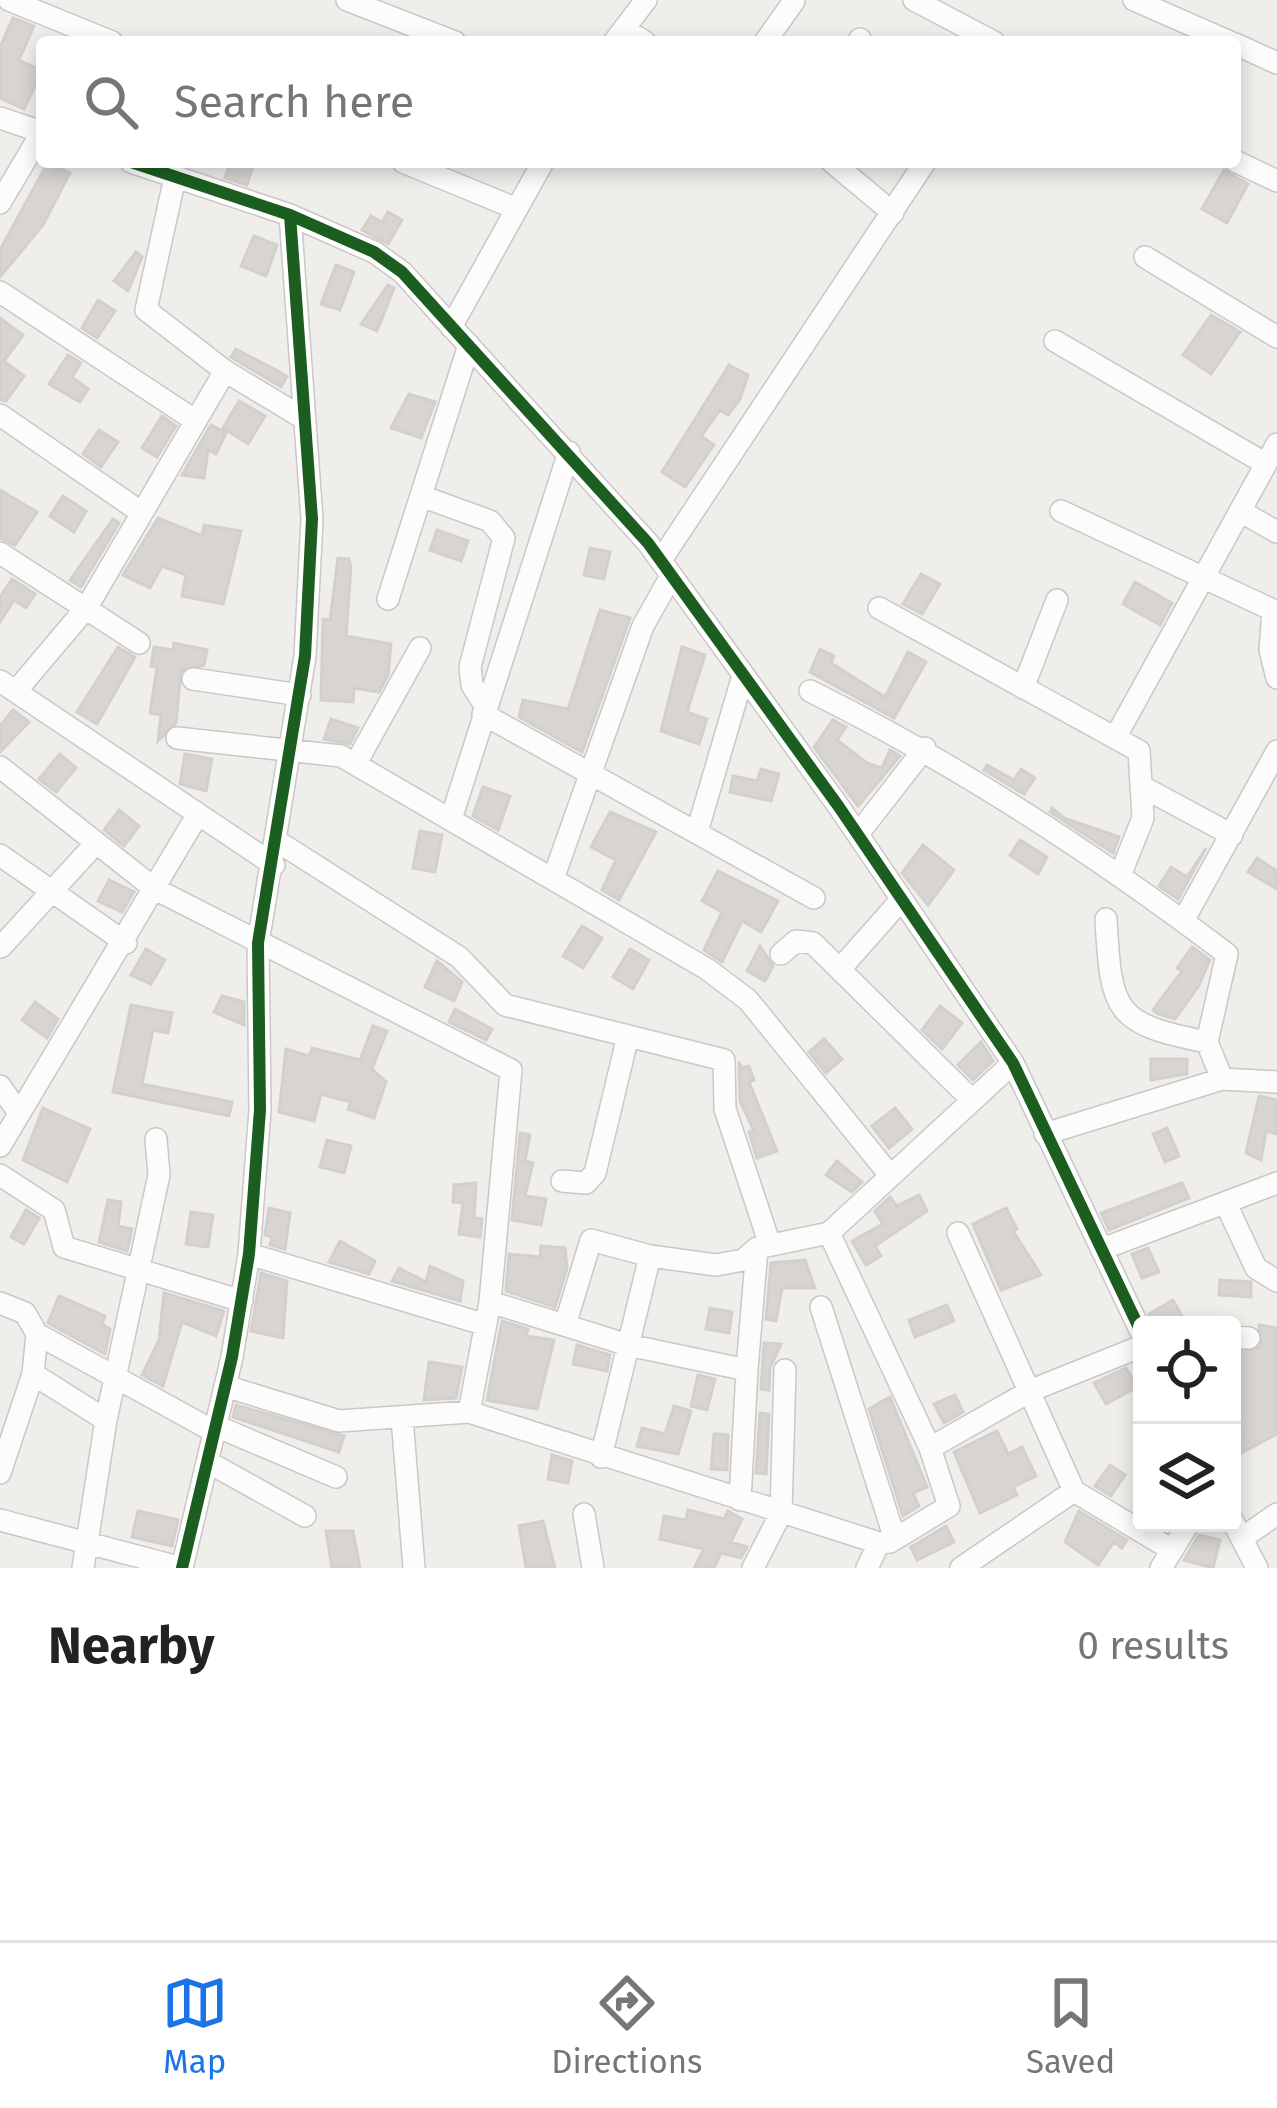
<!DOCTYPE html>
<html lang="en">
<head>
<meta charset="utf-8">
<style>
  :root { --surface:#fff; --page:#f6f6f6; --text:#222; --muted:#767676; --line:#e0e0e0; --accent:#1a73e8 }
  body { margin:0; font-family:"Fira Sans",sans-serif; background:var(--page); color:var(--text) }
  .controls { position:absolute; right:36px; bottom:36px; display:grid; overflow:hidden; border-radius:12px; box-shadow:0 6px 18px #0003 }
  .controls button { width:108px; height:108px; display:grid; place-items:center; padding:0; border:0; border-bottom:3px solid var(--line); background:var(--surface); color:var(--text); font:60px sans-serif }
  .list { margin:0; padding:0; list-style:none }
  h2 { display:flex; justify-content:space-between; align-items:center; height:156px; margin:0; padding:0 48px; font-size:51px }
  h2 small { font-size:39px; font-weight:400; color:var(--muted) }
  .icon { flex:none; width:66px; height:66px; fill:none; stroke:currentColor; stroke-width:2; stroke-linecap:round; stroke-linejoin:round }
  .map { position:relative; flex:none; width:1277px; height:1568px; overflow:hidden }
  .search { position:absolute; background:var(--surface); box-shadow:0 6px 18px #0003; left:36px; right:36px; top:36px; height:132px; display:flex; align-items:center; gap:30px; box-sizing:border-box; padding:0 42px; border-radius:12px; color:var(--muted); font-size:45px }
  .sheet { height:372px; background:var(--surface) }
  nav { display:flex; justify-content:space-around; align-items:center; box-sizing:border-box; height:168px; border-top:3px solid var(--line); background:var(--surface); font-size:33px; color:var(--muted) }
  nav a { display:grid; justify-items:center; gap:6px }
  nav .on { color:var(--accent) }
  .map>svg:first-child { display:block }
  .building { fill:#d7d4d2; stroke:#d3d0cc; stroke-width:3 }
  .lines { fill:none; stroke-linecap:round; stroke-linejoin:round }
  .minor-casing { stroke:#c9c8c7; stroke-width:24 }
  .minor { stroke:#fdfcfc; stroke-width:21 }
  .cycleway-casing { stroke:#fff; stroke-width:20 }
  .cycleway { stroke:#1b5e20; stroke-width:12 }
</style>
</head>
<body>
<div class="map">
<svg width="1277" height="1568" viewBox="0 0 1277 1568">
  <rect width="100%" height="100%" fill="#f0eeeb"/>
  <path class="building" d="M13,18L34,26L19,60L42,71L24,109L0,98V47Z
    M48,162L70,173L43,225L0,277V250Z
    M231,162H254L247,185L225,178Z
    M1224,170L1248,184L1227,223L1202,209Z
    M388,212L402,220L388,244L362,230L371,216L382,222Z
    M254,236L277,245L266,276L241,266Z
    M136,252L142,257L128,291L114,281Z
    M336,265L354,272L340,310L321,304Z
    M388,285L394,288L377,331L361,324Z
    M98,300L115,311L97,338L82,328Z
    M1211,315L1240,332L1211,374L1183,355Z
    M0,318L23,335L4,361L24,376L6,401L0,400Z
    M236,349L287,376L281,387L231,357Z
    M68,355L81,363L72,377L88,389L80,402L49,384Z
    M729,365L748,375L740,399L728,415L720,410L701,436L714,445L685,487L662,472Z
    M409,394L435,402L421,438L391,428Z
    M239,401L265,416L248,444L223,428Z
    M162,416L176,426L157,457L142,448Z
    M211,425L226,433L216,454L208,450L204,478L182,475Z
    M99,430L118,442L101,467L83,454Z
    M0,490L37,512L15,545L0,538Z
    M63,496L86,511L74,532L50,516Z
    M158,518L202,536L204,525L241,531L223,604L182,596L186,575L162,566L150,588L123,575Z
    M113,519L119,523L81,587L70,580Z
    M437,530L468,541L461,561L430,550Z
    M590,548L610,552L604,579L584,575Z
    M338,558L349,559L351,567L346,636L391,644L388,675L379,692L354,688L353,702L321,700L323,619L330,620Z
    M921,574L940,584L922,614L903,604Z
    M12,579L35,594L26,608L14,600L0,622V597Z
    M1135,582L1172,603L1160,625L1123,604Z
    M600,610L630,618L582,752L519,717L523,700L568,709Z
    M174,643L207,650L204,665L181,671L176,723L158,741L161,715L150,713L157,667L151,666L154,647L173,650Z
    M118,647L135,657L97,724L77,712Z
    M682,647L705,655L687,712L707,719L699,744L661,731Z
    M820,649L834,656L831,663L885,697L908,652L926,662L894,718L810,672Z
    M13,710L29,722L0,752V726Z
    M331,719L358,728L350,744L324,739Z
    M833,720L846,727L837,740L867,763L882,768L890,750L900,756L858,806L814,747Z
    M60,754L76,768L56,792L39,779Z
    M185,754L212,759L206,791L180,784Z
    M987,765L1014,780L1021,769L1035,778L1024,794L984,770Z
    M761,769L779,774L771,801L730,792L733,776L757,781Z
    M483,787L510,796L498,830L473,816Z
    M1052,808L1064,818L1119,837L1113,853L1050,812Z
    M119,810L139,826L124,846L104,830Z
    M610,812L656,832L619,900L602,890L616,860L591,847Z
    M420,831L442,835L435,872L413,868Z
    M1020,840L1047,857L1038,874L1010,855Z
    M923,845L954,870L928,905L902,873Z
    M1206,848L1178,899L1159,886L1171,867L1187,877Z
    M1257,858L1277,871V889L1248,872Z
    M718,871L778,901L761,932L742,921L722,962L704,950L722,912L702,901Z
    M109,880L134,892L122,912L98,901Z
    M582,926L602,938L583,968L563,956Z
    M760,946L773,966L765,981L747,971Z
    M1192,947L1210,960L1198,987L1175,1019L1158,1014L1153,1010L1182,971L1177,968Z
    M146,949L165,960L151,984L131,975Z
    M630,949L649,960L633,989L613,977Z
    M437,961L462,982L454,1001L425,987Z
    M222,996L244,1002V1025L214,1012Z
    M35,1002L58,1019L47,1038L22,1020Z
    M131,1005L172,1013L168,1033L153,1030L142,1084L232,1102L229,1116L113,1092Z
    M940,1006L962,1023L942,1049L922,1030Z
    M455,1009L492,1029L486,1040L449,1022Z
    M373,1026L387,1031L372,1069L386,1082L374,1118L348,1109L351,1102L321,1094L314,1121L279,1112L286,1049L309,1056L312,1048L360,1060Z
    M824,1039L842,1059L826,1073L809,1052Z
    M981,1042L993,1061L973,1080L958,1065Z
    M1151,1059H1187V1074L1151,1080Z
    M739,1062L742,1068L749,1066L754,1080L749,1082L777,1151L757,1158L749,1132L754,1131L740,1101Z
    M1259,1096L1277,1100V1134L1266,1131L1261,1160L1246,1153Z
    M43,1108L90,1129L67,1182L23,1160Z
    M895,1108L912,1129L889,1148L872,1126Z
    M1167,1128L1179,1156L1165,1162L1153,1134Z
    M520,1133L530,1135L525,1161L533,1163L525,1196L546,1199L541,1225L512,1220Z
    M327,1140L351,1146L344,1173L320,1167Z
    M837,1161L862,1182L852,1192L826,1175Z
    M476,1183L474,1218L482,1219L480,1237L459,1234L463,1203L453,1202L454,1185Z
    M1182,1183L1189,1198L1109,1230L1101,1213Z
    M919,1195L927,1211L875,1246L881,1256L866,1265L852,1241L883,1224L875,1211L890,1197L897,1206Z
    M108,1200L121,1202L118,1226L132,1229L127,1251L99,1242Z
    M269,1208L290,1213L285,1249L270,1245L272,1237L265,1235Z
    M1006,1208L1017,1229L1013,1231L1041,1275L1001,1290L973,1224Z
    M26,1210L39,1218L24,1244L11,1237Z
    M191,1212L213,1215L208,1247L186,1244Z
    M340,1241L375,1261L369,1274L329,1262Z
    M541,1246L565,1248L567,1268L555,1307L506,1291L509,1254L540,1257Z
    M1148,1248L1159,1272L1142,1278L1132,1254Z
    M805,1260L815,1288H782L776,1321L766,1319L771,1263Z
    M430,1266L463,1281L460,1301L392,1281L399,1268L426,1282Z
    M261,1273L287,1281L283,1338L251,1331Z
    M1220,1280L1251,1282V1297L1219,1295Z
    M164,1293L224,1311L216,1336L182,1322L163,1386L142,1375L159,1340Z
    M59,1296L105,1316L102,1324L110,1329L105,1354L48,1323Z
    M1173,1300L1187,1325H1154L1149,1314Z
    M947,1305L954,1321L915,1337L909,1320Z
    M710,1308L732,1312L729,1333L706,1329Z
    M502,1321L528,1329L526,1336L554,1340L537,1409L487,1400Z
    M1259,1325L1277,1328V1434L1232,1458V1441L1244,1434L1232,1414V1352L1261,1347Z
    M764,1343L781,1344L770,1368L769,1390L761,1389Z
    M577,1345L610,1355L607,1371L573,1364Z
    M429,1362L462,1367L456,1398L424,1400Z
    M1126,1368L1137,1387L1106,1404L1094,1383Z
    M698,1375L715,1379L707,1410L691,1406Z
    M955,1395L963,1412L944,1423L934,1404Z
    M890,1397L927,1487L913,1493L919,1506L903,1516L869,1409Z
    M236,1405L344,1436L339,1452L233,1417Z
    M674,1406L691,1411L678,1454L637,1446L642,1428L665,1434Z
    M760,1413L769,1414L766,1474L756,1473Z
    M997,1431L1008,1454L1022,1447L1036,1476L1013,1487L1017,1495L980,1513L954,1452Z
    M714,1434L728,1435L727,1470L711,1469Z
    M552,1455L572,1461L568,1483L548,1479Z
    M1110,1465L1125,1475L1111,1496L1095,1486Z
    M688,1510L724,1519L728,1511L742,1519L731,1542L747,1547L741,1558L721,1553L714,1568H694L704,1549L660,1539L664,1516L686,1520Z
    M138,1511L178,1520L172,1546L132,1537Z
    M1079,1511L1127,1540L1122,1548L1114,1542L1098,1565L1065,1542Z
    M543,1521L555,1568H526L519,1526Z
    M946,1526L954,1542L917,1560L911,1547Z
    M326,1531H353L360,1568H332Z
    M1199,1535L1220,1540L1213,1568L1184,1560Z"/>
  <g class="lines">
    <g class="minor-casing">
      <path id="minor" d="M9,0L112,42
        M347,0L455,42
        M914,0L994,42
        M1134,0L1230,42
        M624,29L645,42
        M614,42L646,0
        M765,42L794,1
        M858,42L860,39
        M1235,44L1277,63
        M0,118L42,132L0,203
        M1235,161L1277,181
        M131,162L290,215L312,519L305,656L258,943L260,1110L249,1254L232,1357L182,1568
        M403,162L517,209
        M832,162L893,213
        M175,177L146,310L225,371
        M290,215L374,252L402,272L648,543L839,807L1013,1063L1142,1334
        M1145,257L1277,337
        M0,292L196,421
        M451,327L543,162
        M1055,341L1266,464
        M0,415L142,513
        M421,496L490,521L504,538L470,667L472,685L486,707
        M1061,511L1277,612
        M1240,511L1277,532
        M0,553L139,643
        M661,560L925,162
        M388,599L469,345
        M879,608L1139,751L1143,818L1121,873
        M1273,610L1270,650L1277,678
        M193,679L300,695
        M0,681L274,865
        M1023,688L1057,600
        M16,691L87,607L225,371L303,418
        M810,691C959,765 1095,854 1227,954L1207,1042L1222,1079
        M483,714L814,898
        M177,738L341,756L707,969L748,1000L889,1174
        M1115,738L1277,444
        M356,763L420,648
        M0,767L155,889L511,1070L490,1302L469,1412
        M1141,786L1232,835
        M451,819L569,452
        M697,832L742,679
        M858,834L925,748
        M277,841L459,957L505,1005L724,1060L725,1109L770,1245
        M0,855L126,943
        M553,879L643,626L671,576
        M1106,919C1111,1012 1114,1024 1207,1042
        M1183,921L1277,751
        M1,947L96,843
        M781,954L796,941L813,943L972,1100
        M840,969L901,900
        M0,1086L19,1113
        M1045,1134L1222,1079L1277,1082
        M0,1146L198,814
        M0,1175L54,1210L64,1247L242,1301
        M562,1181L586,1183L595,1173L628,1036
        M1226,1204L1256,1268L1277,1281
        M958,1233L1074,1491L961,1568
        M1102,1249L1277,1183
        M249,1254L483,1324
        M490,1302L628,1345L747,1370L740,1500
        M0,1303L25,1313L37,1334L215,1432
        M821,1307L894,1536
        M565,1325L591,1240L650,1256
        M1232,1337L1249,1338
        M747,1370L757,1248
        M33,1374L106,1420
        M225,1386L339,1421L469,1412L879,1543L890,1542L949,1506L930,1448L829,1233
        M402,1417L414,1568
        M216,1426L336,1477
        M930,1448L1032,1390L1142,1346
        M601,1457L650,1256L716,1265L743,1260L757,1248L829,1233L1013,1063
        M208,1462L305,1516
        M0,1473L33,1374L37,1334
        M1074,1491L1172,1550
        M584,1514L593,1568
        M0,1520L182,1568
        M1232,1520L1257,1568
        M1242,1538L1277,1514
        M83,1568L106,1420L159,1175L156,1139
        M753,1568L781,1513L785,1370
        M867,1568L879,1543
        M1161,1568L1189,1523"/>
    </g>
    <use href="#minor" class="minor"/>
    <g class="cycleway-casing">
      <path id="cycleway" d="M131,162L290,215L312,519L305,656L258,943L260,1110L249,1254L232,1357L182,1568
        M290,215L374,252L402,272L648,543L839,807L1013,1063L1142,1334"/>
    </g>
    <use href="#cycleway" class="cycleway"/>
  </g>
</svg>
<div class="controls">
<button><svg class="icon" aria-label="locate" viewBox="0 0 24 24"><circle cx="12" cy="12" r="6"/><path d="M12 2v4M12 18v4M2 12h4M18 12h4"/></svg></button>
<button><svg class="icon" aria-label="layers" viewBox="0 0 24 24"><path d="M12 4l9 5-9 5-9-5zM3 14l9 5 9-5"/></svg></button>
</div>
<div class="search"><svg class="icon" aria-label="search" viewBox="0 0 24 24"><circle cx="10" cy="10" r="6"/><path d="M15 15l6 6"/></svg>Search here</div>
</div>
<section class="sheet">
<h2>Nearby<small>0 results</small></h2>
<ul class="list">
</ul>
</section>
<nav>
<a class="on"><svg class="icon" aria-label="map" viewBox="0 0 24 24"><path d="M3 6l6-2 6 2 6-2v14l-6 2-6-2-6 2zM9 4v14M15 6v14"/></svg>Map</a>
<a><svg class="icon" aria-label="directions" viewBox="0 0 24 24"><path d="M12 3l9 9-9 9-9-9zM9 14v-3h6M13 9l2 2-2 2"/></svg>Directions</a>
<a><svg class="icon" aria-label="saved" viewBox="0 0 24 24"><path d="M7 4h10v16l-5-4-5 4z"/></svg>Saved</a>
</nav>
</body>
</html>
